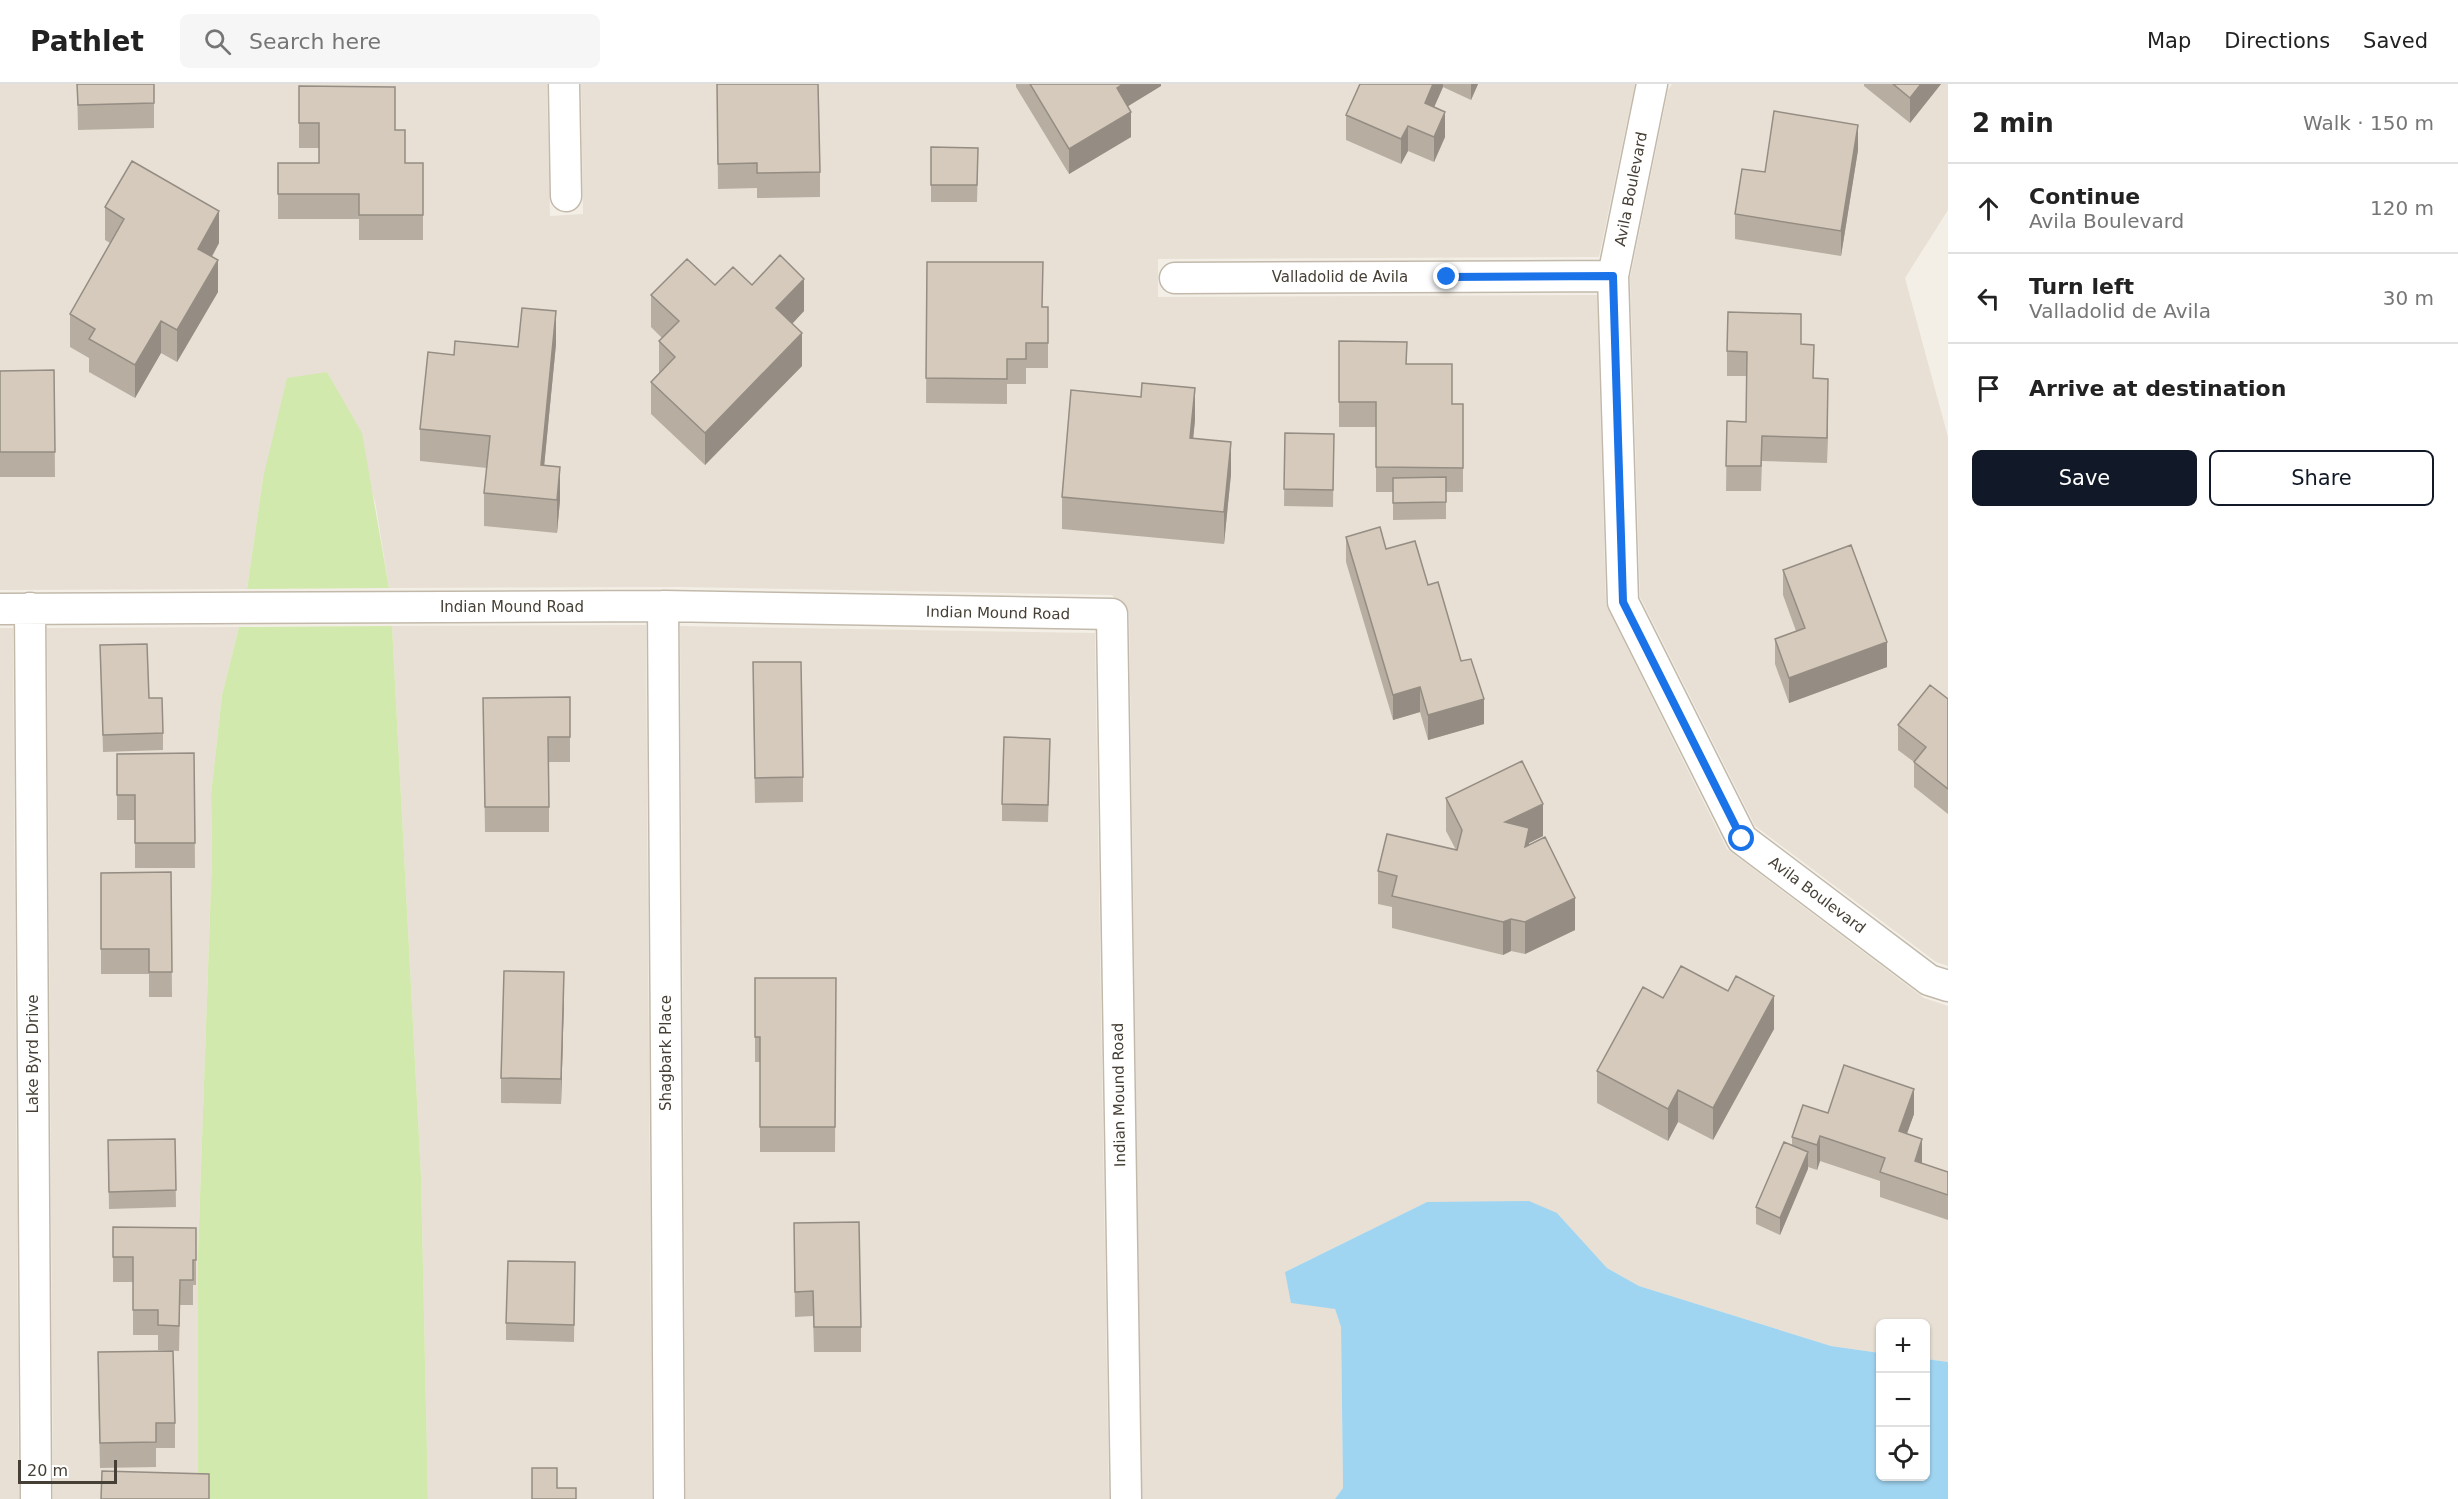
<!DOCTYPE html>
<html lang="en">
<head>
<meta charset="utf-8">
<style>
  :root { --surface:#fff; --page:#f6f6f6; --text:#222; --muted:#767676; --line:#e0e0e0; --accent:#111827 }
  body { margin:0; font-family:"DejaVu Sans",sans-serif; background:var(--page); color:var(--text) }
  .controls { position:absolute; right:18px; bottom:18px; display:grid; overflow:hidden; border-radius:9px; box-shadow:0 2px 4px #0004 }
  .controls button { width:54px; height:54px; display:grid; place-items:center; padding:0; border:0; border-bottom:2px solid var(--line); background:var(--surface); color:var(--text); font:30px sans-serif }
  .scale { position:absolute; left:18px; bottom:15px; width:99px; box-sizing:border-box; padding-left:6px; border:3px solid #463f35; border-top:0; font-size:16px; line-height:21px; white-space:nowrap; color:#463f35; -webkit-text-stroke:4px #fff; paint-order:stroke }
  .stop { position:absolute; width:18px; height:18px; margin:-14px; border:4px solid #1a73e8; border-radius:50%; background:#fff }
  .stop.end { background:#1a73e8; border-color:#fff; box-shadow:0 2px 6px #0008 }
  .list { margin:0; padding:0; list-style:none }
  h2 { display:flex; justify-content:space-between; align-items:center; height:78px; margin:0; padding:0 24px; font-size:26px }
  h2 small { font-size:20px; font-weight:400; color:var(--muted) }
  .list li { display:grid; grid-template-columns:39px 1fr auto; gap:18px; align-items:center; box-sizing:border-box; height:90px; padding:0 24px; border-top:2px solid var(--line) }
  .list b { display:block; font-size:22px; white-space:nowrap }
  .list p { margin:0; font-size:20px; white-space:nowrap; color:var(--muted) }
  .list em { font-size:20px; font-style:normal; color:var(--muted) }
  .actions { display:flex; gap:12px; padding:18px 24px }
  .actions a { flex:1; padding:14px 0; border:2px solid var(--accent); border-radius:9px; text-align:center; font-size:21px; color:var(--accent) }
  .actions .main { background:var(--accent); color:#fff }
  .icon { flex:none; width:33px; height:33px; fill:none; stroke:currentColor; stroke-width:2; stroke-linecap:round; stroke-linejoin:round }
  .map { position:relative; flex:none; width:1948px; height:1415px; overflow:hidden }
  header { display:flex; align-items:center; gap:36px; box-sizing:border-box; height:84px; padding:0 30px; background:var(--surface); border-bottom:2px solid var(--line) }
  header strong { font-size:28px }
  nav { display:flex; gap:33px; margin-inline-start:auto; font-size:21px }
  .search { width:420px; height:54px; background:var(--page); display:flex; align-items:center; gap:15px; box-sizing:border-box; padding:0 21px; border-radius:9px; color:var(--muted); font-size:22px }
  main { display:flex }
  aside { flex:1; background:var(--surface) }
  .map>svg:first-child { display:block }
  .residential { fill:#e8e0d4 }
  .green { fill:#d2e9ad }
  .water { fill:#a0d5f2 }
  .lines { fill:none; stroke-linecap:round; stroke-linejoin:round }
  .minor-casing { stroke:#c2b9ab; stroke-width:33 }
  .minor { stroke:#fff; stroke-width:30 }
  .wall { fill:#b7aea1 }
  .shaded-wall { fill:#958d83 }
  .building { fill:#d5cabb; stroke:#958d83; stroke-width:1.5 }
  .route { stroke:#1a73e8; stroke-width:8 }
  .labels { text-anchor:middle; stroke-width:4.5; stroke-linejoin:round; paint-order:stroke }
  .street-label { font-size:15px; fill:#463f35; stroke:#fff }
</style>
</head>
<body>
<header>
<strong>Pathlet</strong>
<div class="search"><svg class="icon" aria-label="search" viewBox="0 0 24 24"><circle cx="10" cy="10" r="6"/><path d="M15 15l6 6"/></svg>Search here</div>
<nav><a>Map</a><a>Directions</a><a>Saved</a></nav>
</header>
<main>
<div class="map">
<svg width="1948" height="1415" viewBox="0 0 1948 1415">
  <rect width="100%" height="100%" fill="#f3efe6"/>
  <path class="residential" d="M0,0H547L550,132L583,130L581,0H1635L1599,173L1158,175V213L1597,211L1606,518L1609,527L1727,765L1924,914L1948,922V1278L1926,1275V1240H1880V1269L1831,1262L1639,1202L1607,1184L1557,1129L1427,1118L1285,1188L1335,1225L1341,1243L1343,1404L1335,1415H1142L1129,530L1112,511L680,503L389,504L375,417L337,306L327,288L263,394L247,505L0,506Z
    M1672,0H1948V126L1905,194L1948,353V882L1936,878L1755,742L1640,513L1630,194L1668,6Z
    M646,541L652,1415H428L421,1092L392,542Z
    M680,542L1095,549L1109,1415H686Z
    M239,543L222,611L211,710L212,772L198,1169V1415H53L47,544Z
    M0,544H13L19,1415H0Z"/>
  <path class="green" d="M327,288L362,349L389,504L247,505L263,394L287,294Z
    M392,542L421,1092L428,1415H198V1169L212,772L211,710L222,611L239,543Z"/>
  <path class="water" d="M1529,1117L1557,1129L1607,1184L1639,1202L1831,1262L1880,1269V1392H1926V1275L1948,1278V1415H1335L1343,1404L1341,1243L1335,1225L1291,1219L1285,1188L1427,1118Z"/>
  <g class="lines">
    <g class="minor-casing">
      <path id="minor" d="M564,0L566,112
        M1652,0L1613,192L1623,518L1742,755L1929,896L1948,902
        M1175,194L1613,192
        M663,522L669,1415
        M30,524L36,1415
        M0,525L663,522L1112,530L1126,1415"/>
    </g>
    <use href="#minor" class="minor"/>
  </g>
  <path class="wall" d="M77,0H154V44L78,46Z
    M717,0L820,88V113L757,114V104L718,105Z
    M1016,0H1161V2L1127,22L1131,53L1069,90L1016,3Z
    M1360,0H1478L1471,16L1443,3L1434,23L1445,53L1434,78L1408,67L1401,80L1346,56V31Z
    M1864,0H1941L1910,39L1864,2Z
    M299,2L395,46L405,79H423V156H359V135H278V79H319V64H299Z
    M931,63L978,81L977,118H931Z
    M1858,66L1841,172L1735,155V130Z
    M105,123L219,159L212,173L218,208L177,278L161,269L135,314L89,288V274L70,263V230L110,159L105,156Z
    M927,178L1042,223H1048V284H1026V300H1007V320L926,319Z
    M752,201L804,227L792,240L802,282L705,381L651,330V298L659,289V257L662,254L651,243V211Z
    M1339,257L1407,280L1452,320H1463V408H1446V435L1393,436V408H1376V343H1339Z
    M556,260L544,382L560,416L557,449L484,442V409L487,384L420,377V345L454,271Z
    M1801,260L1814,294L1828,320L1827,379L1762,377L1761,407H1726L1727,337L1746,338L1747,292H1727V267Z
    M54,286L55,393H0V287Z
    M1195,336L1193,354L1231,390L1224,460L1062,445V413Z
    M1285,349L1334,350L1333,423L1284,422Z
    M1346,453L1386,465L1428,501L1461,577L1484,640L1428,656L1420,628L1393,636L1346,478Z
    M1783,486L1887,583L1789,619L1775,580V555L1796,547L1783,511Z
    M100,561L149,614L163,649V666L103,668Z
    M753,603L803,693V718L755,719Z
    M570,613V678H549V748H485L483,614Z
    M1948,615V730L1914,703V678L1898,666V641Z
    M194,669L195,784H135V736H117V670Z
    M1050,672L1048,738L1002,737V720Z
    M1446,714L1543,752L1529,759V761L1575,846L1525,870L1511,867L1503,871L1392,844V823L1378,820V787L1456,766L1446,747Z
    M171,788L172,913H149V890H101V789Z
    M755,894H836L835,1068H760V978H755Z
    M564,913L561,1020L501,1019V994Z
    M1663,914L1774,945L1713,1056L1678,1038L1668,1057L1597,1019V987Z
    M1828,1029L1914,1030L1907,1049L1922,1079L1948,1088V1136L1880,1113V1097L1820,1077L1817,1086L1808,1083L1780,1151L1756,1140V1123L1792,1061V1053Z
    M175,1055L176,1123L109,1125L108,1056Z
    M794,1139L861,1243V1268H814L813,1232L795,1233Z
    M113,1143L196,1144V1201H193V1221H180L179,1267L158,1266V1251H133V1198H113Z
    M575,1178L574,1258L506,1256V1239Z
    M98,1293L175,1339V1364H156V1383L100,1384Z"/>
  <path class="shaded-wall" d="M1123,0H1161V2L1117,29V4Z
    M1433,0H1443V3L1425,44V19Z
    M1471,0H1478L1471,16Z
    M1921,0H1941L1910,39V14Z
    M1131,28V53L1069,90V65Z
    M1445,28V53L1434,78V53Z
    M1858,41V66L1841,172V147Z
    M1408,42V67L1401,80V55Z
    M219,127V159L198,197V165Z
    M218,176V208L177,278V246Z
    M804,195V227L776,257V224Z
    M556,227V260L541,414V381Z
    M161,237V269L135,314V281Z
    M802,249V282L705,381V349Z
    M1828,295V320L1827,379V354Z
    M1195,304V336L1190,386V354Z
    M1231,358V390L1224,460V428Z
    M560,383V416L557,449V416Z
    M1887,558V583L1789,619V594Z
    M1420,603V628L1393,636V611Z
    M1484,615V640L1428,656V631Z
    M1543,720V752L1529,759V777L1505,738Z
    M1575,814V846L1525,870V838Z
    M1511,835V867L1503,871V838Z
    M564,888V913L561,1020V995Z
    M1774,912V945L1713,1056V1024Z
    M1914,1005V1030L1899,1072V1047Z
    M1678,1006V1038L1668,1057V1025Z
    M1820,1052V1077L1817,1086V1061Z
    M1922,1055V1080L1915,1102V1077Z
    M1808,1068V1085L1780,1151V1134Z"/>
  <path class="building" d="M77,0H154V19L78,21Z
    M717,0H818L820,88L757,89V79L718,80Z
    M1030,0H1123L1117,4L1131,28L1069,65Z
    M1360,0H1433L1425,19L1445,28L1434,53L1408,42L1401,55L1346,31Z
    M1893,0H1921L1910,14Z
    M299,2L395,3V46H405V79H423V131H359V110H278V79H319V39H299Z
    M1774,27L1858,41L1841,147L1735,130L1742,85L1765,88Z
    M931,63L978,64L977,101H931Z
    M132,77L219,127L198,165L218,176L177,246L161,237L135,281L89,255L95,245L70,230L124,135L105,123Z
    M780,171L804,195L776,224L802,249L705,349L651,298L675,273L659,257L679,237L651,211L687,175L715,201L733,183L752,201Z
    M927,178H1043L1042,223H1048V259H1026V275H1007V295L926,294Z
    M522,224L556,227L541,381L560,383L557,416L484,409L490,352L420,345L428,268L454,271L455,257L518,263Z
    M1728,228L1801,230V260L1814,261L1813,294L1828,295L1827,354L1762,352L1761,382H1726L1727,337L1746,338L1747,268L1727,267Z
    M1339,257L1407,258L1406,280H1452V320H1463V384L1376,383V318H1339Z
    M54,286L55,368H0V287Z
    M1142,299L1195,304L1190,354L1231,358L1224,428L1062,413L1071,306L1141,313Z
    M1285,349L1334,350L1333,406L1284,405Z
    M1446,393V418L1393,419V394Z
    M1380,443L1386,465L1415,457L1428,501L1438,498L1461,577L1471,575L1484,615L1428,631L1420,603L1393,611L1346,453Z
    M1851,461L1887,558L1789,594L1775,555L1805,544L1783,486Z
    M147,560L149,614H162L163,649L103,651L100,561Z
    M753,578H801L803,693L755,694Z
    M1930,601L1948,615V705L1914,678L1926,663L1898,641Z
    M570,613V653H548L549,723H485L483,614Z
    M1004,653L1050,655L1048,721L1002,720Z
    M194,669L195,759H135V711H117V670Z
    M1522,677L1543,720L1505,738L1529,744L1525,763L1545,753L1575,814L1525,838L1511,835L1503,838L1392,812L1397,792L1378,787L1387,750L1457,766L1462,746L1446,714Z
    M171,788L172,888H149V865H101V789Z
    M1681,882L1728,907L1736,892L1774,912L1713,1024L1678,1006L1668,1025L1597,987L1643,903L1663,914Z
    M504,887L564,888L561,995L501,994Z
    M755,894H836L835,1043H760V953H755Z
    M1844,981L1914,1005L1899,1047L1922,1055L1915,1077L1948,1088V1111L1880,1088L1885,1074L1820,1052L1817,1061L1792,1053L1803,1021L1828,1029Z
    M175,1055L176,1106L109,1108L108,1056Z
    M1784,1058L1808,1068L1780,1134L1756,1123Z
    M859,1138L861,1243H814L813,1207L795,1208L794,1139Z
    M113,1143L196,1144V1176H193V1196H180L179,1242L158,1241V1226H133V1173H113Z
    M508,1177L575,1178L574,1241L506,1239Z
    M173,1267L175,1339H156V1358L100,1359L98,1268Z
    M532,1384H557V1404H576V1415H532Z
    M102,1387L209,1390V1415H101Z"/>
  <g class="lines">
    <path class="route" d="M1447,193L1613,192L1623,518L1742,755"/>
  </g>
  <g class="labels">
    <g class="street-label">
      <text transform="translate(1631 105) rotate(-79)" y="5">Avila Boulevard</text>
      <text x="1340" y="198">Valladolid de Avila</text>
      <text x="512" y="528">Indian Mound Road</text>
      <text transform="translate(998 529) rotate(1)" y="5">Indian Mound Road</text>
      <text transform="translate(1817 811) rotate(37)" y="5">Avila Boulevard</text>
      <text transform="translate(666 969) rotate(-90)" y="5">Shagbark Place</text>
      <text transform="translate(33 970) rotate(-90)" y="5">Lake Byrd Drive</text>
      <text transform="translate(1119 1011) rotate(-91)" y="5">Indian Mound Road</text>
    </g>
  </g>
</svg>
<div class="controls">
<button>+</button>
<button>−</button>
<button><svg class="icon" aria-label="locate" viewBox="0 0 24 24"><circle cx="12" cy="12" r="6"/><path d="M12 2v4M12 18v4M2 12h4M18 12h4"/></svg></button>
</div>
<div class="scale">20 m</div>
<div class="stop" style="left:1742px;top:755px"></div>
<div class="stop end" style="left:1447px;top:193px"></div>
</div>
<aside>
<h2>2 min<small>Walk · 150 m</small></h2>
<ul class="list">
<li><svg class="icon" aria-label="ahead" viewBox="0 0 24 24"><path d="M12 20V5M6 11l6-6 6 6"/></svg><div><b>Continue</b><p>Avila Boulevard</p></div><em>120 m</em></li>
<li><svg class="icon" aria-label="left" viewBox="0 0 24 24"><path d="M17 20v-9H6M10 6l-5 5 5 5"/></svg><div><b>Turn left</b><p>Valladolid de Avila</p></div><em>30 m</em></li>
<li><svg class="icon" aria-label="arrive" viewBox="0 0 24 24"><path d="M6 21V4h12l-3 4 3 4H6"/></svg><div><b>Arrive at destination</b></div></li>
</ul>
<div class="actions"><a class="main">Save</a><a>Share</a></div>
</aside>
</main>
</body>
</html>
